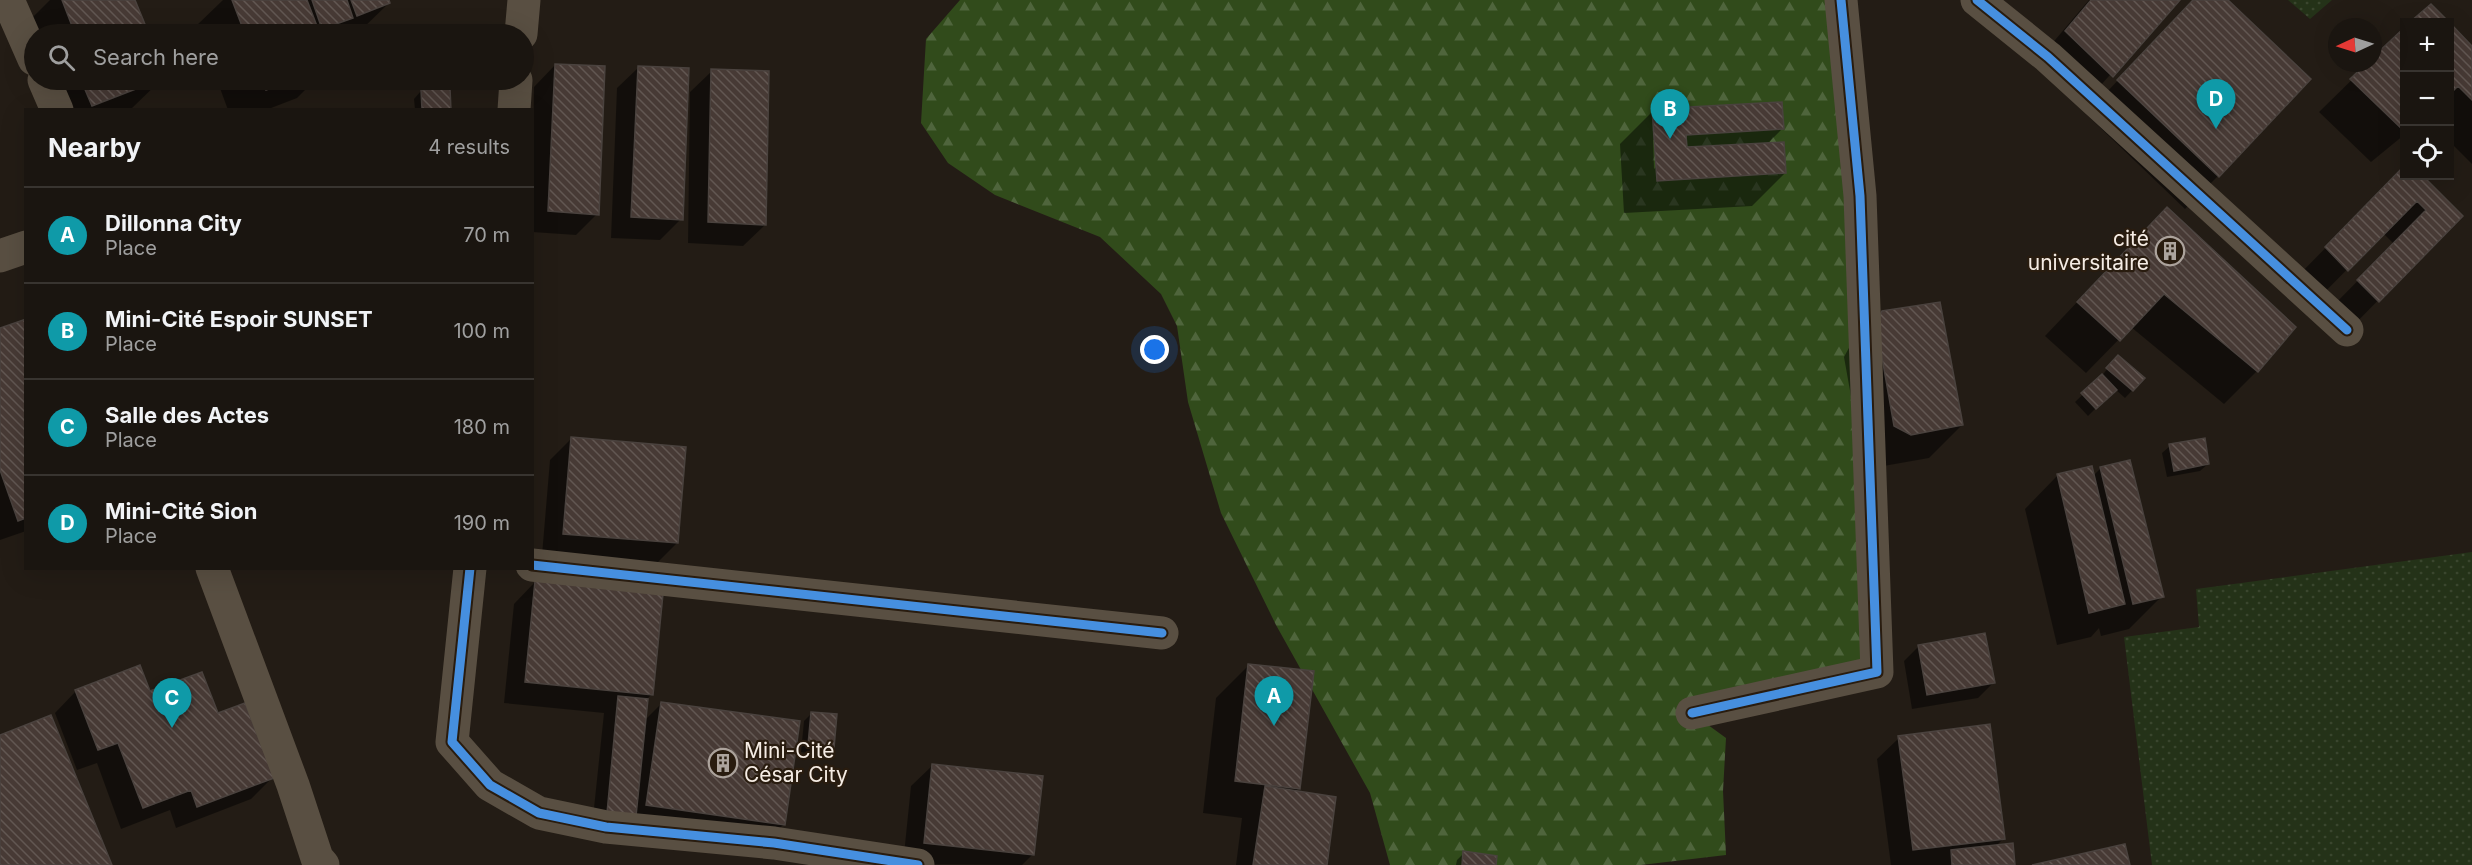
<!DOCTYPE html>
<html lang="en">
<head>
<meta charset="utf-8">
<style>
  :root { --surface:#1a1510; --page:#27221e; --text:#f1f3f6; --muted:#9f9f9f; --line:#383430; --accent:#d93025 }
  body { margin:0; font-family:Inter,sans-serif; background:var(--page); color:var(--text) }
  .controls { position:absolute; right:18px; top:18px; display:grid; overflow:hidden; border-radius:0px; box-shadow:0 6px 24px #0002 }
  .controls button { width:54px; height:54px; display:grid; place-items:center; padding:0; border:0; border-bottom:2px solid var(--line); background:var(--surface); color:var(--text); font:30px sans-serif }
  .compass { position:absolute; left:2328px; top:18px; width:54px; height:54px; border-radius:50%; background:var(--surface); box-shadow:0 6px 24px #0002; rotate:266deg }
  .you { position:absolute; left:1155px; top:350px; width:21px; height:21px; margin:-15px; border:4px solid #fff; border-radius:50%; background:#1a73e8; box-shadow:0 0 0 9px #1a73e833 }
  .badge { display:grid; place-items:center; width:39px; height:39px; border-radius:50%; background:var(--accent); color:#fff; font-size:20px; font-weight:700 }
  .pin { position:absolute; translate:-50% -50px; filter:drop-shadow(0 2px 3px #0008) }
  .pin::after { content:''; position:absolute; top:32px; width:21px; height:18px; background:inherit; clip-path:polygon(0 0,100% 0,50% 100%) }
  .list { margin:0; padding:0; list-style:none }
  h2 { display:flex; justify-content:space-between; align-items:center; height:78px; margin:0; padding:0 24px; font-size:26px }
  h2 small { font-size:20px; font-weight:400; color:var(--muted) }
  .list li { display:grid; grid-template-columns:39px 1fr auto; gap:18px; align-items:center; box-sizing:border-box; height:96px; padding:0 24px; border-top:2px solid var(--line) }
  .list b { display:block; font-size:22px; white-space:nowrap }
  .list p { margin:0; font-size:20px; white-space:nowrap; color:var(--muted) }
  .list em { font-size:20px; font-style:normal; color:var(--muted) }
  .icon { flex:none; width:33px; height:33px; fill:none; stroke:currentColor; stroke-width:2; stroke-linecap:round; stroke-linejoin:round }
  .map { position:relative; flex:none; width:2472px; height:865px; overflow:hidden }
  .search { position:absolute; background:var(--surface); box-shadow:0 6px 24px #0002; left:24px; top:24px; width:510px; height:66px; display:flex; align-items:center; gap:15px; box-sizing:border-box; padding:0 21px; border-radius:33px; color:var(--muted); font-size:22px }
  .panel { position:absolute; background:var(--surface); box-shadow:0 6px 24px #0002; left:24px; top:108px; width:510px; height:462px; border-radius:0px }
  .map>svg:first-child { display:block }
  .grass { fill:url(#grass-dots) }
  .forest { fill:url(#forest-firs) }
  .shadow { fill:#0007; fill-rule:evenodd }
  .building { fill:url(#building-back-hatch); stroke:#4a423e; stroke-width:1.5 }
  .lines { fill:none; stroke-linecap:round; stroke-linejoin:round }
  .minor { stroke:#594f42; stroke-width:33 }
  .cycleway-casing { stroke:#291c0f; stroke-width:13 }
  .cycleway { stroke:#468fdf; stroke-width:9 }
  .labels { text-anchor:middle; stroke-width:4.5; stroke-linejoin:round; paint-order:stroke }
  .poi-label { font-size:21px; fill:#f5ece4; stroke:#291c0f; text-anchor:end }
</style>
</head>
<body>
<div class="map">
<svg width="2472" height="865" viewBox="0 0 2472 865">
  <defs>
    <pattern id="grass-dots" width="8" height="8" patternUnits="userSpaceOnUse" patternTransform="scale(1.5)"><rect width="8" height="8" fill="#243218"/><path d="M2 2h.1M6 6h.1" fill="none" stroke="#3a462e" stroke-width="1.8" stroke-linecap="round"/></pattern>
    <pattern id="forest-firs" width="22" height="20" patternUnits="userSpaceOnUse" patternTransform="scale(1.5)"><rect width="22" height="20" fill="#314b1b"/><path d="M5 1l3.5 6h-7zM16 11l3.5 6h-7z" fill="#4f653c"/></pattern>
    <pattern id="building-back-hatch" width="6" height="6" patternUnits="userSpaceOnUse" patternTransform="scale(1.5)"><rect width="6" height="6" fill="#473a35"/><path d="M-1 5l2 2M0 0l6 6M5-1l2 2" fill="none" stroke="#625752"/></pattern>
  </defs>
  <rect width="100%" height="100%" fill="#231c15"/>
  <path class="grass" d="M2288,0H2332L2310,19Z
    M2472,552V865H2152L2124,637L2199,627L2196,589Z"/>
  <path class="forest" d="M960,0H1841L1877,672L1693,714L1726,738L1723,791L1726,855L1641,865H1390L1370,793L1276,625L1221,513L1188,402L1177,326L1161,294L1100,237L995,195L948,163L921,123L926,39Z"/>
  <path class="shadow" d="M50,0H133L147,34H34L26,24Z
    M223,0H387L389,3L357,34H200L196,26Z
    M2089,0H2178L2090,97L2044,53Z
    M2194,0H2226L2218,176L2185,209L2086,114Z
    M2450,25L2472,48V164L2450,142Z
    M2404,30V135L2371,162L2319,112L2369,63H2373V59Z
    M555,65L597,214L576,235L532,232L534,87Z
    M639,67L681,219L660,240L611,238L617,88Z
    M712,71L765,225L743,246L688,243L690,92Z
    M35,80H161L130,110H47Z
    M217,80H315L297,98L266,110H228Z
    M421,91L450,110H415L414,99Z
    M1653,111L1782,129L1767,144L1785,173L1752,206L1624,213L1620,144ZM1653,140H1656L1657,166L1654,169Z
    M2404,168V176H2421L2461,216L2346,333L2326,313L2394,244L2383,233L2315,302L2293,281Z
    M2134,242L2257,371L2224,404L2131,327L2086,373L2045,336Z
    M1939,303L1962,425L1929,458L1878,467L1862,458L1844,357L1850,346Z
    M26,321V531L0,540V330Z
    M2111,364L2143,379L2125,398L2115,389L2088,416L2075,402L2101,377Z
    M571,439L677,543L656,564L542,555L550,460Z
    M2170,446L2208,464L2200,471L2167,477L2162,453Z
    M2091,468L2093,476L2101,468L2162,596L2129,629L2101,636L2099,628L2091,637L2057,645L2025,509L2057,476Z
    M535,582L652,694L647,699L645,720L662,703L784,824L751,857L592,827L604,713L504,703L514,604Z
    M1919,646L1993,683L1978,698L1912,709L1904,661Z
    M1249,665L1299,788L1295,792L1325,865H1236L1242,818L1203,813L1216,698Z
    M76,691L217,715L272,778L251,799L176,828L170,810L121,829L97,763L77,770L55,713Z
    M812,713L833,747L825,755L801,752L804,721Z
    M1899,738L2004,838L1995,847L2014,865H1891L1877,759Z
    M933,765L1033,854L1022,865L903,864L911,786Z
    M1464,853L1494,865H1456L1457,860Z"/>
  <path class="building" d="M62,0H135L149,34H63L61,31L72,26Z
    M232,0H307L320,34H245Z
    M312,0H347L353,18L322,29Z
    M351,0H389L390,3L357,16Z
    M2091,0H2180L2113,77L2065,31Z
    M2193,0H2228L2311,79L2219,177L2117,80Z
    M2431,4L2449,22H2410Z
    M2450,23L2472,46V100L2458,86L2450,94Z
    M2404,28V131L2350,79L2367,63H2373V57Z
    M555,64L605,66L599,215L548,211Z
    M638,66L689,68L683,220L631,217Z
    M711,69L769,71L766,225L708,222Z
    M81,80H159L92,106Z
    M262,80H294L266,90Z
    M450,88L451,110H422L421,90Z
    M1782,102L1784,129L1686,135L1687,147L1784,142L1786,173L1657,181L1652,109Z
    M2404,166V176H2423L2463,216L2379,302L2357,280L2426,210L2417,201L2348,271L2325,247Z
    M2167,207L2296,327L2258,372L2164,294L2120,341L2077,302Z
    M1940,302L1963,425L1911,435L1894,426L1876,323L1882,311Z
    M26,319V518L18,521L0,470V328Z
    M2118,355L2145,378L2133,391L2106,368Z
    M2102,374L2117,390L2096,409L2081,393Z
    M571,437L686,447L678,543L563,534Z
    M2205,438L2209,464L2174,471L2169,444Z
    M2130,460L2164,597L2133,604L2100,467Z
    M2092,466L2125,604L2089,613L2057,474Z
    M535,581L663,594L653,695L525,682Z
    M1985,633L1995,683L1927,695L1918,645Z
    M1248,664L1314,671L1300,789L1235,781Z
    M140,665L150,691L202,672L218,713L245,703L274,778L197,807L191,790L143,808L118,743L98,750L75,690Z
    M618,696L648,699L636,816L607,813Z
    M661,702L800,721L785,825L646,805Z
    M811,712L837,714L834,748L808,745Z
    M51,715L112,865H0V735Z
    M1990,724L2005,839L1913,850L1898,736Z
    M932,764L1043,776L1034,855L924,843Z
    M1265,786L1336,797L1327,865H1253Z
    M2013,843L2015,865H1952L1951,850Z
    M2125,844L2130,865H2032Z
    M1463,851L1497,856L1496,865H1462Z"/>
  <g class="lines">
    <path class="minor" d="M8,0L34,59
      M1977,0L2048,57L2347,330
      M521,34L524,0
      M44,80L57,110
      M514,110L516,80
      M0,256L26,247
      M532,565L1162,633
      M212,568L293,785L317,858L323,865
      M470,568L452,742L490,785L539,813L606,827L774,843L918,865
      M1692,713L1877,672L1860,196L1841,0"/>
    <g class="cycleway-casing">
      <path id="cycleway" d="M1977,0L2048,57L2347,330
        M532,565L1162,633
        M470,568L452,742L490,785L539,813L606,827L774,843L918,865
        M1692,713L1877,672L1860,196L1841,0"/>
    </g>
    <use href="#cycleway" class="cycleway"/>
  </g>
  <defs>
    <g id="building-ring" transform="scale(1.5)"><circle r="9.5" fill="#291c0f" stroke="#aca39c" stroke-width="1.5"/><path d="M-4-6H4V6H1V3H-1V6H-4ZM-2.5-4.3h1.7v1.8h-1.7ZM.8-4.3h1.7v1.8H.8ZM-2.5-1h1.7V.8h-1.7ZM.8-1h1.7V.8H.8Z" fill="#aca39c"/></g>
  </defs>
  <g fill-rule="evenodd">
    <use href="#building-ring" x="2170" y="251"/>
    <use href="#building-ring" x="723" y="763"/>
  </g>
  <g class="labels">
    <g class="poi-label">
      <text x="2149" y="246">cité<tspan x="2149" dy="24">universitaire</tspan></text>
      <text x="744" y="758" text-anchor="start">Mini-Cité<tspan x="744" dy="24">César City</tspan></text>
    </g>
  </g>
</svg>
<div class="controls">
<button>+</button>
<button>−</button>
<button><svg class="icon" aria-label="locate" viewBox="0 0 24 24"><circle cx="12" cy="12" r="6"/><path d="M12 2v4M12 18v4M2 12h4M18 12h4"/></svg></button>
</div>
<svg class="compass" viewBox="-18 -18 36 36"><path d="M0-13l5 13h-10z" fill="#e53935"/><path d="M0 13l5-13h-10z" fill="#9f9f9f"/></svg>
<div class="you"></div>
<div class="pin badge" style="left:1274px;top:726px;background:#0f9aa8">A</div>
<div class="pin badge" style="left:1670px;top:139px;background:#0f9aa8">B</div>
<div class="pin badge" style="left:172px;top:728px;background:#0f9aa8">C</div>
<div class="pin badge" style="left:2216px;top:129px;background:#0f9aa8">D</div>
<div class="search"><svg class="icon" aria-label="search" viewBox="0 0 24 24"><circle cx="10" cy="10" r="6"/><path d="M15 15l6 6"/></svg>Search here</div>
<section class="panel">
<h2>Nearby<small>4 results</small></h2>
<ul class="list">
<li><span class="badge" style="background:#0f9aa8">A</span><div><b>Dillonna City</b><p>Place</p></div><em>70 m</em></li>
<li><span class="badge" style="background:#0f9aa8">B</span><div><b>Mini-Cité Espoir SUNSET</b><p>Place</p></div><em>100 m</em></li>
<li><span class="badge" style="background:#0f9aa8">C</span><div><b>Salle des Actes</b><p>Place</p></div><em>180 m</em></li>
<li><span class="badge" style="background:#0f9aa8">D</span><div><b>Mini-Cité Sion</b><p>Place</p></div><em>190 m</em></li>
</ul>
</section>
</div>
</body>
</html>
